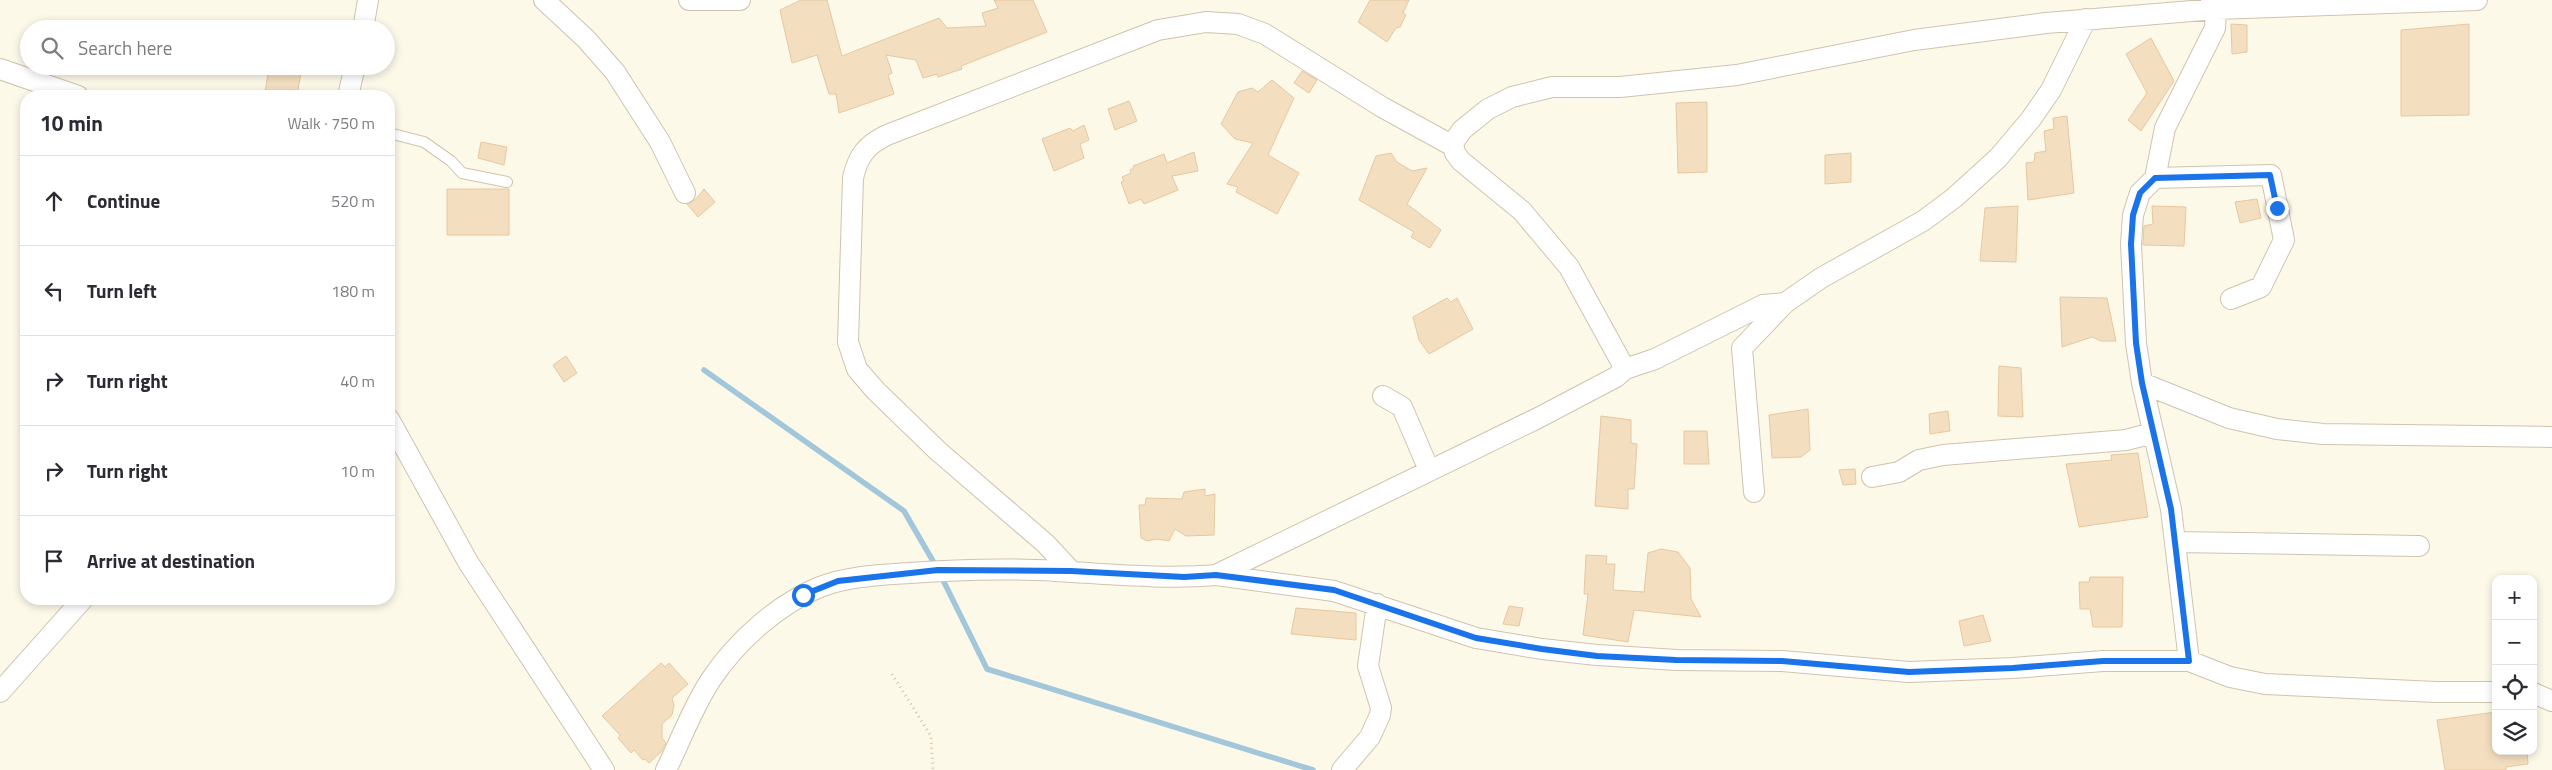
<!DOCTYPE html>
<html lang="en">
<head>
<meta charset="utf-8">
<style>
  :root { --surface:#fff; --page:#f2f2f3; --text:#2b2b33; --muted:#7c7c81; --line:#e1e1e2 }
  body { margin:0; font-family:"Titillium Web",sans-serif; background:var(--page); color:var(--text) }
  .controls { position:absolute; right:15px; bottom:15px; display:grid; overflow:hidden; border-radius:10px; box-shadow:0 2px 8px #0003 }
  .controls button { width:45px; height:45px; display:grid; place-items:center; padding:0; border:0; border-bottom:1px solid var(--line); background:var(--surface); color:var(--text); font:25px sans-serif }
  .stop { position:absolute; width:15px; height:15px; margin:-11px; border:4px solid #1a73e8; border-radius:50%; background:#fff }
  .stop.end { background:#1a73e8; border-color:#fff; box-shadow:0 1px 5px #0008 }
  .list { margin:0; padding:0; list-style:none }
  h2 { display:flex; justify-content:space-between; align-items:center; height:65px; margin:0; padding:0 20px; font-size:21px }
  h2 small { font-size:16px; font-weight:400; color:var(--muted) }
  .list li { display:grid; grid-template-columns:32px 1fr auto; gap:15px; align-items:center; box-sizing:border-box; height:90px; padding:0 20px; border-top:1px solid var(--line) }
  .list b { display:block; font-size:19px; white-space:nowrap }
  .list em { font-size:16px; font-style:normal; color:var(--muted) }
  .icon { flex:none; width:28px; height:28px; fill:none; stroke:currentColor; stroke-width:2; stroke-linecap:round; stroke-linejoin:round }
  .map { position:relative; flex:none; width:2552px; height:770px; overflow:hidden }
  .search { position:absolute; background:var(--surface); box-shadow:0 2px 8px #0003; left:20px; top:20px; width:375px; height:55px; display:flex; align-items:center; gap:12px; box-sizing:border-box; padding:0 18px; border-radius:28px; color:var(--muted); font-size:19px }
  .panel { position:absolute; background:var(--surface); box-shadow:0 2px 8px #0003; left:20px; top:90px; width:375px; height:515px; border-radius:20px }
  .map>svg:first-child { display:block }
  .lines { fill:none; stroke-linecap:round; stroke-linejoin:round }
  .stream { stroke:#a2c7da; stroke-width:5.5 }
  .building { fill:#f3dec0; stroke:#e6c8a0 }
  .lane-casing { stroke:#d0c3ae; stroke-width:12 }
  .street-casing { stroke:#d0c3ae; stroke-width:22 }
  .path { stroke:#d9c2a2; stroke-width:3; stroke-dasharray:1 4; stroke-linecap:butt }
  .lane { stroke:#fff; stroke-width:10 }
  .street { stroke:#fff; stroke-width:20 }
  .route { stroke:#1a73e8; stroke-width:6 }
</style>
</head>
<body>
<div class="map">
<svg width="2552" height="770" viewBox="0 0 2552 770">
  <rect width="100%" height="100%" fill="#fdf9e9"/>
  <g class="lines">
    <path class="stream" d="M704,370L904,511L937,568
      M941,576L987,669L1313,770"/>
  </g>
  <path class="building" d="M801,0H827L842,56L939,18L947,28L986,26L982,13L998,8L994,0H1033L1047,32L961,66L962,69L938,77L937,74L923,78L916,60L886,55L892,73L888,75L894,94L839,113L836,94H829L817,55L792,63L780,10Z
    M1370,0H1409L1403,13L1406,15L1400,27L1396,28L1387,42L1358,22Z
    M2231,24L2247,25V52L2232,54Z
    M2469,24V115L2401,116V30Z
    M2151,38L2174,81L2141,131L2128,120L2147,93L2126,54Z
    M269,66H302L297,96L265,93Z
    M1302,71L1317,80L1309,93L1294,83Z
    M1272,80L1294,98L1268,155L1299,173L1277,214L1236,192L1238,187L1227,184L1253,143L1235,139L1221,124L1238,92L1252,88L1258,92Z
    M1129,101L1137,121L1115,130L1108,109Z
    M1707,102V172L1678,173L1676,103Z
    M2067,116L2074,193L2028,200L2026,163L2034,162L2035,153L2046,151L2044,131L2054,129L2053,118Z
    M1084,125L1089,140L1080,144L1084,158L1054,171L1042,139L1070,128L1073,131Z
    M481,142L507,147L504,165L478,158Z
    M1194,152L1198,171L1172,176L1178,190L1144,204L1141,199L1129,204L1121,182L1124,181L1122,177L1131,173L1130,170L1134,168L1133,166L1164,154L1167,163Z
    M1391,153L1397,162L1412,171L1427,168L1407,204L1441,230L1430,248L1411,237L1414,232L1359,200L1376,156Z
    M1851,153V182L1825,184V155Z
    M447,189H509V235H447Z
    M704,189L715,202L698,217L687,204L695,200Z
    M2257,199L2261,218L2240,223L2235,202Z
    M2018,206L2016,262L1980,261L1985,208Z
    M2152,206L2186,207L2184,246L2143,245L2144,226L2153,224Z
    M2060,297L2107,298L2116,341H2101L2092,337L2062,347Z
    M1447,298L1451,302L1457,298L1473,329L1429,354L1419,340L1413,317Z
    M566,356L577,373L564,382L553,365Z
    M1999,366L2021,368L2023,417L1998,416Z
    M1808,409L1810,450L1801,457L1772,458L1769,415Z
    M1948,411L1950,431L1930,434L1929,414Z
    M1601,416L1631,420V443L1637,444L1634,489H1628V509L1595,506Z
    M1684,431H1707L1709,464H1684Z
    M2138,453L2148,517L2079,527L2066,464L2112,460L2111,455Z
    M1855,469L1856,484L1843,485L1839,470Z
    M1205,489V496L1215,494L1214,535L1186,536L1175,529L1169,541L1157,539L1147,541L1141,538L1139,505H1145L1146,498L1182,499L1184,492Z
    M1661,549L1678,552L1690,568L1691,599L1701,617L1634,610L1628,642L1583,635L1588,594H1584L1586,555L1607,556L1606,564H1615L1613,590L1644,592L1648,553Z
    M2090,577H2123L2122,627H2093L2090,609H2080L2079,582H2089Z
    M1509,606L1523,608L1519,626L1503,624Z
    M1296,608L1356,613V640L1291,634Z
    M1983,615L1991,641L1964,646L1959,621Z
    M661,663L665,667L669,663L688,684L672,698L674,705L672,715L662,724V738L666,743L661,752L649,763L645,759L643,760L634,750L631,753L618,738L620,735L602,716Z
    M2496,712V751H2527L2528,764L2506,767V770H2445L2437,720Z"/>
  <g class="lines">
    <g class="lane-casing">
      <path id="lane" d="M389,133L424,142L451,161L462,173L507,182"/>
    </g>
    <g class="street-casing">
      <path id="street" d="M544,0L586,39L615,72L660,142L685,193
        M689,0H740
        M363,29L368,0
        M0,69L78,96
        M348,96L355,66
        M2155,178L2271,175L2284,240L2261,287L2231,299
        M1625,369L1655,359L1763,305L1785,303L1821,278L1923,221L1954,198L1998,158L2031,119L2051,90L2086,19
        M2142,383L2229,418L2277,429L2323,434L2552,437
        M1383,396L1402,407L1429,470
        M389,419L468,562L604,770
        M1872,477L1899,472L1919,460L1943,455L2126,440L2153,433
        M1754,492L1742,348L1785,303
        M2176,542L2419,546
        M1071,571L1046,544L938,451L875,390L857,369L848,342L853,178C858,156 866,145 887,135L1158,30L1206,22L1238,24L1265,34L1382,107L1453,146
        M1216,575L1334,591L1476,638L1542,649L1597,655L1677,660L1782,661L1909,672L2013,668L2103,661H2189L2230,677L2265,684L2436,692H2496
        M2189,661L2171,509L2142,383L2136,343L2131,244L2133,215L2140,193L2155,178L2165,128L2215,28L2216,9L2211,0
        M0,692L83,599
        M2533,693L2552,701
        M666,770C681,740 693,706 712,678C737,641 778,604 820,587C849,576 880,575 910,573C963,569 1019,568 1072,572C1121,575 1168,579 1216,575L1538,418L1616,377L1625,369L1569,267L1522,211L1461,161L1455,153L1453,143L1462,130L1488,109L1512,97L1552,87H1620L1737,75L1914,40L2046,23L2216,9L2477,0
        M1342,770L1370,737L1380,715L1381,708L1368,666L1377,604"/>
    </g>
    <path class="path" d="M892,674L931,736L933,770"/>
    <use href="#lane" class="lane"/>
    <use href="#street" class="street"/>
  </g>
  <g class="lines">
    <path class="route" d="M803,595L838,581L938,570L1071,571L1184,577L1216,575L1334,590L1476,638L1542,649L1597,656L1676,660L1782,661L1909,672L2013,668L2103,661H2189L2171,509L2142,383L2136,343L2131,244L2133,215L2140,193L2155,178L2270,175L2277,208"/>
  </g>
</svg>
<div class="controls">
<button>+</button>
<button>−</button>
<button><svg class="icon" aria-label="locate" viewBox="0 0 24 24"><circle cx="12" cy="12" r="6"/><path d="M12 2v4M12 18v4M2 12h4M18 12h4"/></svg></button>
<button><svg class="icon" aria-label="layers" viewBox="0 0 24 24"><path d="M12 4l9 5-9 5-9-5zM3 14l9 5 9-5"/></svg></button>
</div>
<div class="stop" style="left:803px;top:595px"></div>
<div class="stop end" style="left:2277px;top:208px"></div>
<div class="search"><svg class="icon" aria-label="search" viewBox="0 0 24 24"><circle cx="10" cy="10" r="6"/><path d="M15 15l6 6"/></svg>Search here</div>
<section class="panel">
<h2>10 min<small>Walk · 750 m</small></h2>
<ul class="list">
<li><svg class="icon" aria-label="ahead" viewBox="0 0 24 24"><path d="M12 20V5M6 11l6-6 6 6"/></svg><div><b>Continue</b></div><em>520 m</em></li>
<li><svg class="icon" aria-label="left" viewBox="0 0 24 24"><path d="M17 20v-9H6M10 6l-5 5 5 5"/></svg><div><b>Turn left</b></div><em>180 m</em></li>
<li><svg class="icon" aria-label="right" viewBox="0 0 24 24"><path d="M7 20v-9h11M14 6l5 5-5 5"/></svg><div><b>Turn right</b></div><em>40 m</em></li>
<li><svg class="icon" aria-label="right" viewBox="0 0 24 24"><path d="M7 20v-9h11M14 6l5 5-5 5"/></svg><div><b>Turn right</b></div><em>10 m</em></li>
<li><svg class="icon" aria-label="arrive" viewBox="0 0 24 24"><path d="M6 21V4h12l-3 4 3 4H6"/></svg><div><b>Arrive at destination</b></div></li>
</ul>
</section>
</div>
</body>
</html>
